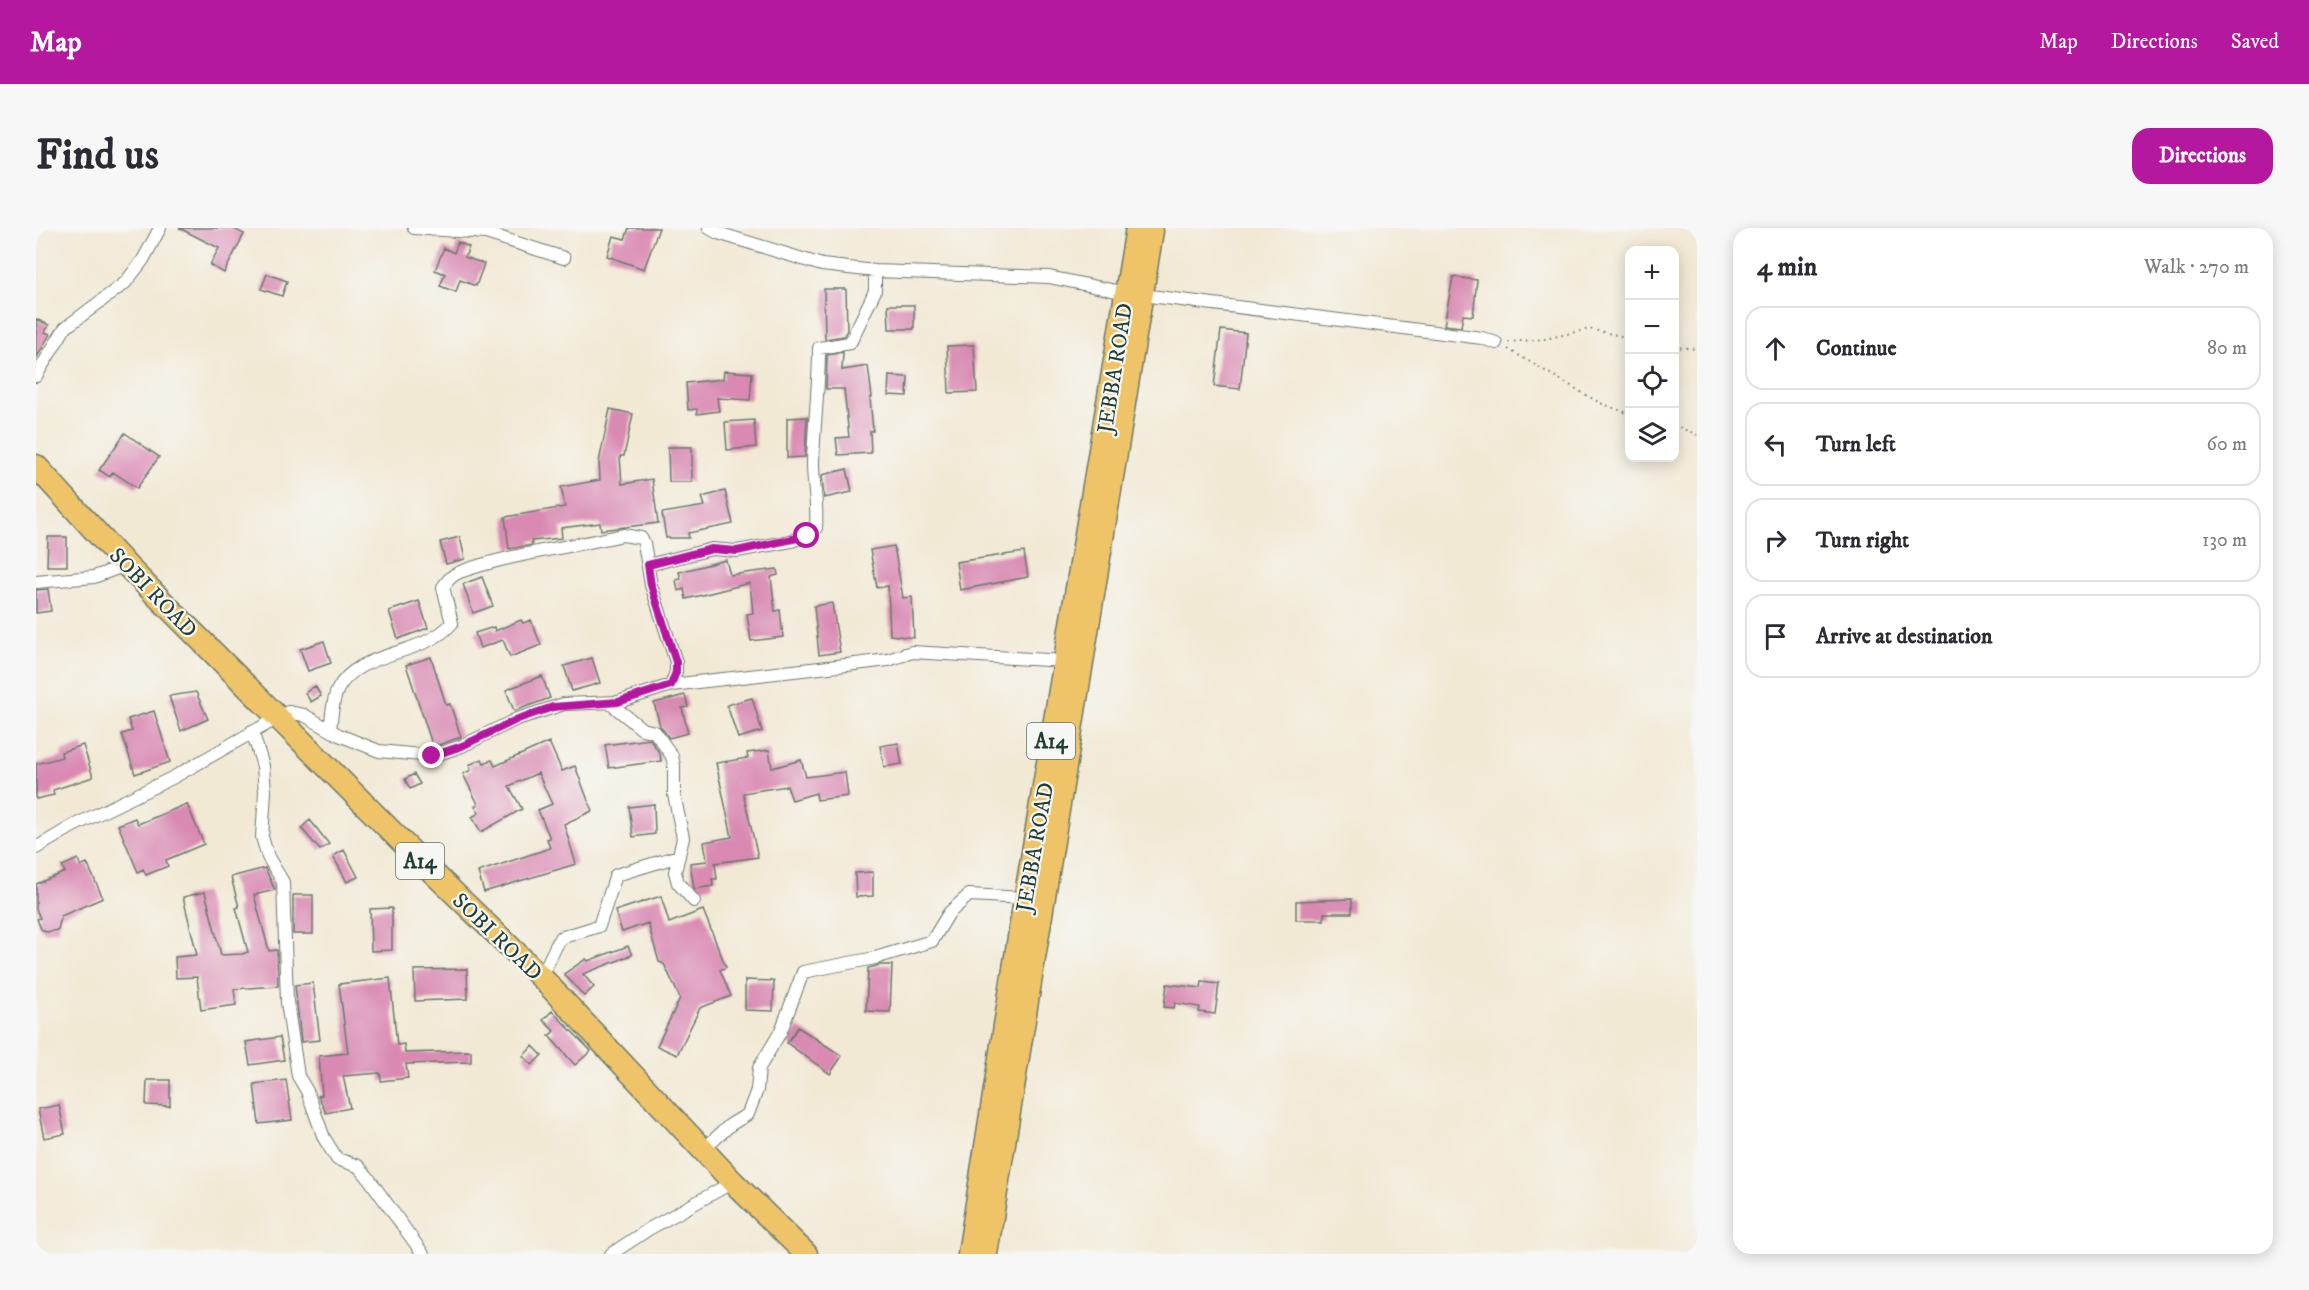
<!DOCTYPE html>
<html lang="en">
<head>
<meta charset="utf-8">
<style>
  :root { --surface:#fff; --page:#f7f7f7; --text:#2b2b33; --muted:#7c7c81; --line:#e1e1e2; --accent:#b5179e }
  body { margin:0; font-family:"IM FELL DW Pica",serif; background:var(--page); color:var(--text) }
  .controls { position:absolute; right:18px; top:18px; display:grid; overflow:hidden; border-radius:12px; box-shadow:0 3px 15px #0003 }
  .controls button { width:54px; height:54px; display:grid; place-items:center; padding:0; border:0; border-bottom:2px solid var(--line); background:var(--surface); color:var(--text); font:30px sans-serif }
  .stop { position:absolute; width:18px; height:18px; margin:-14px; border:4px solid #b5179e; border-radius:50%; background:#fff }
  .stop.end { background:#b5179e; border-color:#fff; box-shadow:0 2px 6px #0008 }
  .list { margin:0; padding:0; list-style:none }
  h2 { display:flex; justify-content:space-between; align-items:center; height:78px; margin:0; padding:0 24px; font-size:26px }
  h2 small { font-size:20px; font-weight:400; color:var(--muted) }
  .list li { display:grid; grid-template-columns:39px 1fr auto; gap:18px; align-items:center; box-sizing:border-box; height:84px; margin:0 12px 12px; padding:0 12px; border:2px solid var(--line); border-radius:18px }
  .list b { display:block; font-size:22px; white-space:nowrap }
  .list em { font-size:20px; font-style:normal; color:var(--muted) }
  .icon { flex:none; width:33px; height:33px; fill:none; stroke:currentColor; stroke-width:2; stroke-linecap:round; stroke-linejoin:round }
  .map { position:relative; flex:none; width:1661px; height:1026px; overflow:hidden; border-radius:18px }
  header { display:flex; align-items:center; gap:36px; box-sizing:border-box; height:84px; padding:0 30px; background:var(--accent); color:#fff }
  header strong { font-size:28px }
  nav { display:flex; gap:33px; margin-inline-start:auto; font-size:21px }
  .intro { display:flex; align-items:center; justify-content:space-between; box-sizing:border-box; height:144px; padding:0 36px }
  h1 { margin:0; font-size:42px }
  .button { padding:15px 27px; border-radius:18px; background:var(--accent); color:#fff; font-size:21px; font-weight:700 }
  main { display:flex; gap:36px; padding:0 36px }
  aside { flex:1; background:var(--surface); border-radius:18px; box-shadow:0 3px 15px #0003 }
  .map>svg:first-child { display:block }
  .building { fill:#d989b2 }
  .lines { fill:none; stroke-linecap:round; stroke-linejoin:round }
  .street-casing { stroke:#69796c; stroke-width:14 }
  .highway-casing { stroke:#69796c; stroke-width:25 }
  .path { stroke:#69796c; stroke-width:2; stroke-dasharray:1.5 4.5; stroke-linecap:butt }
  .street { stroke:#fff; stroke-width:12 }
  .highway { stroke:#efc469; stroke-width:22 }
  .route { stroke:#b5179e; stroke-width:8 }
  .labels { text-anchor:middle; stroke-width:4.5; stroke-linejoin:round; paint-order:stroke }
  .shield { fill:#f6f6f2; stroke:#60746d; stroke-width:1.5 }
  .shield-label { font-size:21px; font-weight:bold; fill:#1f3d34 }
  .street-label { font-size:22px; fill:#1f3d34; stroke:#f6f6f2 }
</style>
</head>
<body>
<header>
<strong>Map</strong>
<nav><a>Map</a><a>Directions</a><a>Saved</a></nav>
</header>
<div class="intro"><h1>Find us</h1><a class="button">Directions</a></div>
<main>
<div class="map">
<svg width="1661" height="1026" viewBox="0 0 1661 1026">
  <rect width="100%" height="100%" fill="#f6f6f2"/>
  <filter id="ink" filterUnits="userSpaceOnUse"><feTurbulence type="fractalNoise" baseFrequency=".0167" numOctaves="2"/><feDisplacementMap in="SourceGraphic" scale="12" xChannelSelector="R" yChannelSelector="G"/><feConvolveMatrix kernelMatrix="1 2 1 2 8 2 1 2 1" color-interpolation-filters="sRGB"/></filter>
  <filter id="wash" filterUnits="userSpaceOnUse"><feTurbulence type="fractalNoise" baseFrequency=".008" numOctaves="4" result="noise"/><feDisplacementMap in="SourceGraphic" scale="24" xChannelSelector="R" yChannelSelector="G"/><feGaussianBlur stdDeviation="1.35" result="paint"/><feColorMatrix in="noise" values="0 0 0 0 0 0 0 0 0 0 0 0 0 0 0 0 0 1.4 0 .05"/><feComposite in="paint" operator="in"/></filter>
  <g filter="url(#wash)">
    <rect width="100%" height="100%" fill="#f2e9d5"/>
    <g id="blocks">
      <path class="building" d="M143,0H196L208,6L188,45L174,37L183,20Z
        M593,0H623L608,41L571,28L577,8L589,11Z
        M422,14L433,19L429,29L448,36L440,58L424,52L420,64L404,58L409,46L399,42L408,20L418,25Z
        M231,46L251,53L246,68L225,61Z
        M1417,49L1441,52L1437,88L1427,87L1425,99L1408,97Z
        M788,61H810L811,102L808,108L789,111Z
        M852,77H878V101H853Z
        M0,91L13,97L9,104L14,106L0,131Z
        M1185,102L1210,105L1204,161L1178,158Z
        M938,117L941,164L913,165L911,118Z
        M807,124L806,142L832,138L836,169L834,170L837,203H834L835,225L802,227L800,210L813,209L808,161H790L791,127Z
        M688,143L716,145L714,172L681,170L683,183L661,186V181L652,182L650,155L687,151Z
        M853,148L872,149L871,168L852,167Z
        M574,181L597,186L588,228H584L586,256L616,251L622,295L565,302L564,295L525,300L526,310L495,313L496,317L473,321L469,289L529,279L525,259L564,252L563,234Z
        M771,189L769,229L751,230V190Z
        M718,192L720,219L691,222L689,194Z
        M89,205L123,229L101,260L77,244L74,249L63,242Z
        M632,219H656V254H633Z
        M811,241L816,264L788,270L786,247Z
        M689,263L697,296L652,305L653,310H630L626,285L669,278L666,269Z
        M12,309H31V338H11Z
        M424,309L429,331L410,336L404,314Z
        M858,318L867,370L876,369L878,410L854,407L852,358L841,360L834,322Z
        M988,324L992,349L924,362L920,334Z
        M690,332L694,347L741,341L742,347L735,349L739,383L744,382L747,409L715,413L711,386L717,385L714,355L650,371L648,361L642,363L640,352L645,351L643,344Z
        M446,349L457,378L437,385L427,356Z
        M12,361L15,383L0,385V362Z
        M383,373L392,400L362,411L353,383Z
        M796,375L804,424L783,427L778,378Z
        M485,392L487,395L495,392L505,417L474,429L467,412L444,420L439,405L458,399L459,403Z
        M288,413L295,435L272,443L264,421Z
        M395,429L410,477L414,476L425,509L397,519L370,437Z
        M556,430L564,455L536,463L528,438Z
        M506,448L514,470L478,483L470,462Z
        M279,458L285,468L275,474L269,465Z
        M160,464L172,491L145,503L133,468Z
        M649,467L652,479L646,480L652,505L633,510L624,498L618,475Z
        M716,470L726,503L702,510L691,477Z
        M118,483L134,534L99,546L86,506L96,503L92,491Z
        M614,511L624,526L625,533L573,540L569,517Z
        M513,514L526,543L539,538L556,583L528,596L540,636L448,664L442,644L514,620L511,611L514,610L502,582L516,576L502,545L473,558L486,581L445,604L436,589L443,585L439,578L442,576L427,546L435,542L433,537L446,531L448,535L456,532L459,538Z
        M862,515L866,536L848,539L844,518Z
        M47,517L57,549L17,562L18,567L0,571V536L26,529L25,524Z
        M733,522L736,540L765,532L770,549L809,544L812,568L781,572L780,565L756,572L751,558L707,565L722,629L679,635L681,651H676L677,658L658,661L654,635L671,633L668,614L696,609L680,535L712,530L711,525Z
        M378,546L384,556L374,561L369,551Z
        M151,576L168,616L130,632L132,638L110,647L107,641L102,644L82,597L99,590L102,596Z
        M618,576L619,606L597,609L593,579Z
        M274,592L293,616L284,622L265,600Z
        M308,622L322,649L311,654L297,628Z
        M42,631L45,638L51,635L67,670L25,688L22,702L10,704L5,701L1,691L4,690L0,681V656L29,644L26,638Z
        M229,640L239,662L218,667L233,723L241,722L242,758L198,761L200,777L165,782L161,749L140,750L139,729L161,727L147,669L169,664L185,727L206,726L212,724L200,680L203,679L195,649Z
        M837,644V668L820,669L819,645Z
        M257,667H277V706H257Z
        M625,668L633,695L667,682L690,739L684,742L695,768L664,780L641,827L621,818L644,770L628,736L623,734L612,695L586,704L579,683Z
        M1316,671V685H1288V692H1260V673Z
        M356,680V722L335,723L334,681Z
        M592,718L596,727L547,746L558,759L548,768L528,746L550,731L552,733Z
        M844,737H856L854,784L830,783L832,740Z
        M431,741L432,771L379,773L378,742Z
        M354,750L361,817L368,816L369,825L435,823V834L370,836L372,850L345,853L344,845L307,848L314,880L290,885L282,868L286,867L283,828L312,825L303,756Z
        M709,752L738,753L737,783L709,782Z
        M1166,754L1183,756L1179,786L1163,784L1164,779L1139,775L1138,780L1128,779L1131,756L1165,760Z
        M277,755L284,812L265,814L259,757Z
        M516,783L555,823L539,837L513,808L518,803L507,792Z
        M762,799L806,828L794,846L751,815Z
        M244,809L248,832L214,837L210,814Z
        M497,818L506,827L496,837L487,828Z
        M111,852H134V878L110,877Z
        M250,852L256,892L223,896L218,856Z
        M23,877L29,906L8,910L2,881Z"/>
    </g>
  </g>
  <g filter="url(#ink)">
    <use href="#blocks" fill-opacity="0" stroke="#69796c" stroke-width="1.5"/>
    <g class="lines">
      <g class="street-casing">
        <path id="street" d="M378,0L450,5L528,30
          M673,0L682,5L786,37L839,43L1013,49L1090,65
          M1106,67L1446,110L1460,115
          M0,148L29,100L89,55L107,32L124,0
          M612,337L676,321L701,323L755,313L771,308L780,300C782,276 777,258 777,235C778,196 783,159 783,120L814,115L839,63V43
          M0,354L58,349L90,337
          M574,475L606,501L619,504L636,528L638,538V566L647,610L639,644L642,655L658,673
          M294,501C296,489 296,472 302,461C323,421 386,430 416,395L407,359C412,352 416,347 424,344C474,326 535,319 587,307L605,310L608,315L615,357L640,434V444L635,457
          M216,503L227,538L229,564L226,609L232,629L247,654L251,774L262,848L271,863L288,910L301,931L322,938L331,948L387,1026
          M0,620L37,598L138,549L252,484L268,487L303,507L343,523L396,528L426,518L481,491L528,476L582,474L635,457L819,436L852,432L876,424L1029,433
          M505,749L524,710L563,698L580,647L643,628
          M667,922L694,897L712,886L721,862L723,840L745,803L767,744L839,730L896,713L913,685L933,667L989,670
          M575,1026L613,1001L697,954"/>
      </g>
      <g class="highway-casing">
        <path id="highway" d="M0,238L90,337L389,637L505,749L697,954L770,1026
          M933,1026L986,690L1101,0
          M950,1026L1116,3"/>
      </g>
      <path class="path" d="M1472,114L1509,111L1553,101L1594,110
        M1638,119L1661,121
        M1472,121L1564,175L1594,186
        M1638,197L1661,207"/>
      <use href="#street" class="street"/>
      <use href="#highway" class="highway"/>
    </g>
  </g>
  <g class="lines" filter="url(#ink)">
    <path class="route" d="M396,528L426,518L482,491L517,479L582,474L635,457L640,444V434L615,357L612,337L676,321L701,323L771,308"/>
  </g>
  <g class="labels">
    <g class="shield">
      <rect x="991" y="495" width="48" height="36" rx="4.5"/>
      <rect x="360" y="615" width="48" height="36" rx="4.5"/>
    </g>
    <g class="shield-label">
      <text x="1015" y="520">A14</text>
      <text x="384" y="640">A14</text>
    </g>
    <g class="street-label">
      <text transform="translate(1078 140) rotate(-81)" y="8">JEBBA ROAD</text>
      <text transform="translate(118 364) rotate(46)" y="8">SOBI ROAD</text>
      <text transform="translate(998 619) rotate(-80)" y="8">JEBBA ROAD</text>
      <text transform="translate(462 708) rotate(44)" y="8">SOBI ROAD</text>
    </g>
  </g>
</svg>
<div class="controls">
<button>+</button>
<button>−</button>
<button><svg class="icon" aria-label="locate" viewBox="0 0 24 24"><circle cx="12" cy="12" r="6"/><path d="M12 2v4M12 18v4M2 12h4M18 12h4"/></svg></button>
<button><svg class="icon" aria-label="layers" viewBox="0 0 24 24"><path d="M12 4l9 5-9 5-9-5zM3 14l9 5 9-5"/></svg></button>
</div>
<div class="stop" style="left:771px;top:308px"></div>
<div class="stop end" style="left:396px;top:528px"></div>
</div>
<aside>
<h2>4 min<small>Walk · 270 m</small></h2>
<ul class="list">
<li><svg class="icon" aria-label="ahead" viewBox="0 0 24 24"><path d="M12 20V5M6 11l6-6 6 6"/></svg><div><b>Continue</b></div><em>80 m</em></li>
<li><svg class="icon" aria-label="left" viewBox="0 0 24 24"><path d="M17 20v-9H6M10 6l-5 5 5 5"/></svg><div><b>Turn left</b></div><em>60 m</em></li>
<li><svg class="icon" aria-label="right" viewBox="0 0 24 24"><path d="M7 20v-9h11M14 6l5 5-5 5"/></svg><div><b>Turn right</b></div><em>130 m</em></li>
<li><svg class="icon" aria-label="arrive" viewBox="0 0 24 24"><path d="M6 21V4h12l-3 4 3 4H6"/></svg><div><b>Arrive at destination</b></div></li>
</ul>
</aside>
</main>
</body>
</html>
